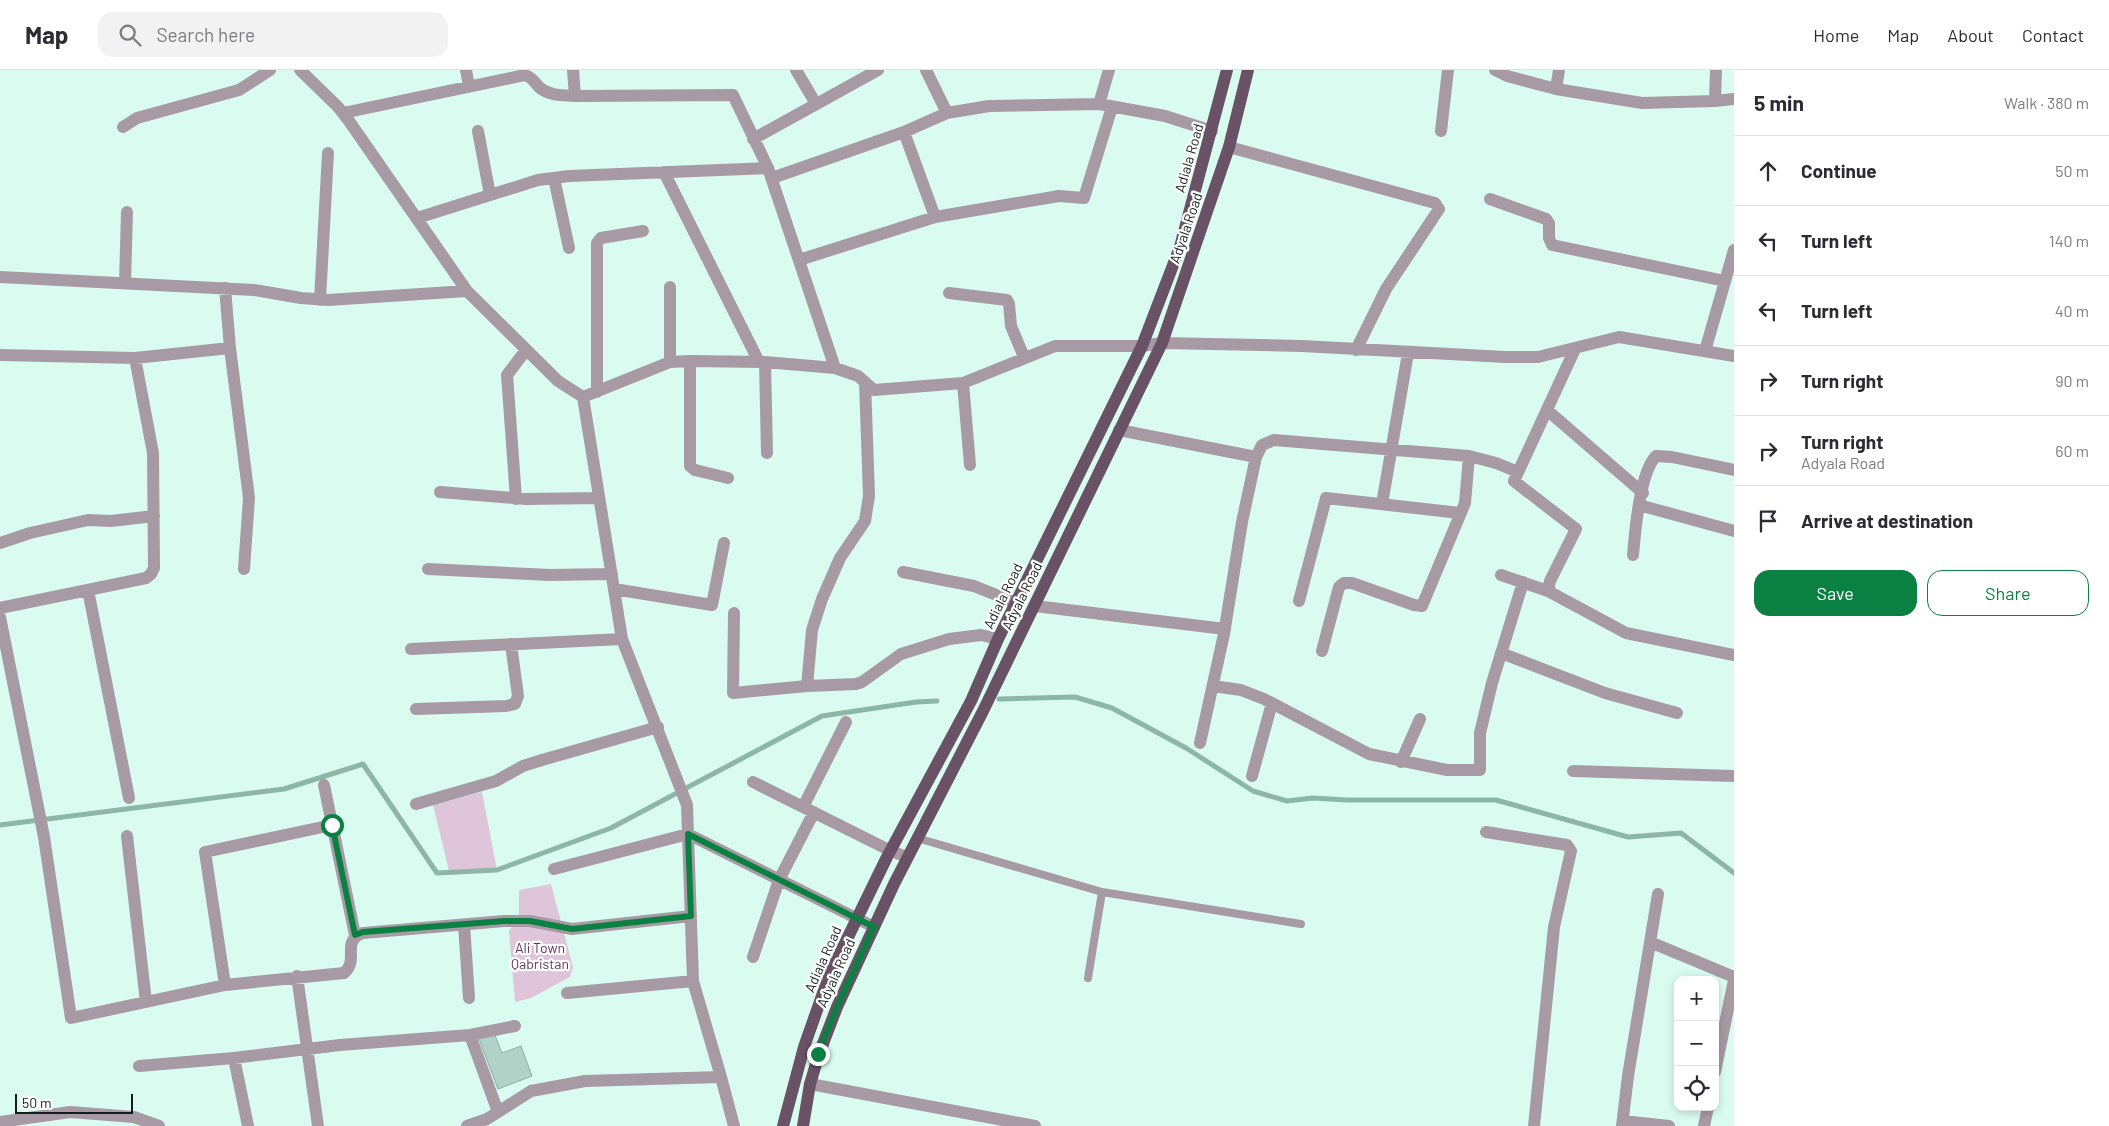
<!DOCTYPE html>
<html lang="en">
<head>
<meta charset="utf-8">
<style>
  :root { --surface:#fff; --page:#f2f2f3; --text:#2b2b33; --muted:#7c7c81; --line:#e1e1e2; --accent:#0b8043 }
  body { margin:0; font-family:Barlow,sans-serif; background:var(--page); color:var(--text) }
  .controls { position:absolute; right:15px; bottom:15px; display:grid; overflow:hidden; border-radius:10px; box-shadow:0 2px 8px #0003 }
  .controls button { width:45px; height:45px; display:grid; place-items:center; padding:0; border:0; border-bottom:1px solid var(--line); background:var(--surface); color:var(--text); font:25px sans-serif }
  .scale { position:absolute; left:15px; bottom:12px; width:118px; box-sizing:border-box; padding-left:5px; border:2px solid #121e1a; border-top:0; font-size:14px; line-height:18px; white-space:nowrap; color:#121e1a; -webkit-text-stroke:4px #fff; paint-order:stroke }
  .stop { position:absolute; width:15px; height:15px; margin:-11px; border:4px solid #0b8043; border-radius:50%; background:#fff }
  .stop.end { background:#0b8043; border-color:#fff; box-shadow:0 1px 5px #0008 }
  .list { margin:0; padding:0; list-style:none }
  h2 { display:flex; justify-content:space-between; align-items:center; height:65px; margin:0; padding:0 20px; font-size:21px }
  h2 small { font-size:16px; font-weight:400; color:var(--muted) }
  .list li { display:grid; grid-template-columns:32px 1fr auto; gap:15px; align-items:center; box-sizing:border-box; height:70px; padding:0 20px; border-top:1px solid var(--line) }
  .list b { display:block; font-size:19px; white-space:nowrap }
  .list p { margin:0; font-size:16px; white-space:nowrap; color:var(--muted) }
  .list em { font-size:16px; font-style:normal; color:var(--muted) }
  .actions { display:flex; gap:10px; padding:15px 20px }
  .actions a { flex:1; padding:11px 0; border:1px solid var(--accent); border-radius:15px; text-align:center; font-size:18px; color:var(--accent) }
  .actions .main { background:var(--accent); color:#fff }
  .icon { flex:none; width:28px; height:28px; fill:none; stroke:currentColor; stroke-width:2; stroke-linecap:round; stroke-linejoin:round }
  .map { position:relative; flex:none; width:1734px; height:1056px; overflow:hidden }
  header { display:flex; align-items:center; gap:30px; box-sizing:border-box; height:70px; padding:0 25px; background:var(--surface); border-bottom:1px solid var(--line) }
  header strong { font-size:24px }
  nav { display:flex; gap:28px; margin-inline-start:auto; font-size:18px }
  .search { width:350px; height:45px; background:var(--page); display:flex; align-items:center; gap:12px; box-sizing:border-box; padding:0 18px; border-radius:15px; color:var(--muted); font-size:19px }
  main { display:flex }
  aside { flex:1; background:var(--surface) }
  .map>svg:first-child { display:block }
  .green { fill:#dfc5da }
  .lines { fill:none; stroke-linecap:round; stroke-linejoin:round }
  .stream { stroke:#8db6a7; stroke-width:5 }
  .building { fill:#b1d2c6; stroke:#8eada2 }
  .service { stroke:#a89aa5; stroke-width:8 }
  .minor { stroke:#a89aa5; stroke-width:12 }
  .primary { stroke:#695265; stroke-width:12 }
  .route { stroke:#0b8043; stroke-width:6 }
  .labels { text-anchor:middle; stroke-width:4.5; stroke-linejoin:round; paint-order:stroke }
  .street-label { font-size:14px; fill:#121e1a; stroke:#fff }
  .park-label { font-size:14px; fill:#5f365a; stroke:#fff }
</style>
</head>
<body>
<header>
<strong>Map</strong>
<div class="search"><svg class="icon" aria-label="search" viewBox="0 0 24 24"><circle cx="10" cy="10" r="6"/><path d="M15 15l6 6"/></svg>Search here</div>
<nav><a>Home</a><a>Map</a><a>About</a><a>Contact</a></nav>
</header>
<main>
<div class="map">
<svg width="1734" height="1056" viewBox="0 0 1734 1056">
  <rect width="100%" height="100%" fill="#dafcf0"/>
  <path class="green" d="M482,722L497,800L450,805L433,735Z
    M551,814L573,897L570,907L531,928L515,932L509,861L519,847V820Z"/>
  <g class="lines">
    <path class="stream" d="M999,629L1075,627L1112,638L1186,678L1253,721L1287,731L1313,728L1347,730H1496L1628,767L1681,763L1734,803
      M0,755L284,719L363,694L437,803L497,800L611,758L822,646L916,632L937,631"/>
  </g>
  <path class="building" d="M494,963L502,983L521,976L532,1006L498,1019L479,969Z"/>
  <g class="lines">
    <path class="service" d="M917,768L1102,822L1301,854
      M1088,908L1102,822"/>
    <path class="minor" d="M300,0L338,37L349,51L467,221L558,311L583,327
      M466,0L469,16
      M573,0L575,26L733,25L768,98L835,298
      M796,0L816,34
      M926,0L947,43L989,36L1099,34L1165,46L1212,61
      M1495,0L1507,6L1556,19L1642,33L1715,31L1734,29
      M1556,19L1559,0
      M1715,31L1716,0
      M1099,34L1109,0
      M343,43L525,5C533,8 535,13 540,18C550,26 564,25 575,26
      M123,57L137,48L239,20L270,0
      M478,61L490,125
      M1441,61L1448,0
      M753,69L878,0
      M1229,77L1435,133L1439,139L1386,219L1356,280
      M664,102L759,292
      M554,108L569,178
      M772,108L904,62
      M1490,129L1546,149L1549,153V168L1552,175L1725,211
      M935,147L904,62L947,43
      M417,148L538,110L569,106L768,98
      M799,190L935,147L1059,126L1084,128L1112,37
      M0,207L254,220L301,228L328,230L467,221
      M125,213L127,142
      M670,217V292
      M225,218L230,278L249,428L244,499
      M949,223L1007,230L1009,234L1011,256L1024,287
      M320,230L328,83
      M1575,279L1514,411L1576,459L1550,511L1548,521L1626,563L1734,585
      M1705,281L1734,180
      M0,285L135,288L230,278
      M690,291V396L695,400L728,408
      M765,292L767,383
      M963,313L970,395
      M597,322V173L601,168L643,161
      M1547,340L1643,423
      M1119,360L1256,387
      M440,422L526,429L599,428
      M516,429L507,305L526,280
      M1382,434L1408,283
      M1639,435L1734,461
      M0,473L30,463L88,450L111,451L154,446
      M1633,485C1635,461 1640,402 1656,386L1672,387L1734,400
      M428,499L550,505L612,504
      M903,502L974,516L1016,533
      M1501,505L1548,521
      M614,519L712,535L724,473
      M88,520L129,728
      M1299,531L1326,428L1460,443
      M1035,536L1225,559
      M0,538L146,508L151,504L154,498L153,383L135,288
      M734,543L733,623L807,616L856,614L862,612L901,584L949,569L981,565L998,569
      M0,547L44,767L71,948L225,915L344,903C360,890 340,871 363,863L504,851H530L572,859L691,846
      M411,579L622,569
      M1322,581L1339,517L1344,513H1352L1414,535L1422,536L1465,433L1469,386
      M1501,583L1605,623L1677,643
      M807,616L812,560L822,529L840,488L865,451L869,426L865,312
      M1213,616L1241,620L1264,629L1369,684L1447,700H1480V663L1492,613L1523,512
      M416,639L506,636L515,634L518,626L511,574
      M1200,673L1224,564L1242,452L1256,387L1262,375L1274,370L1469,386L1496,393L1518,402
      M1401,692L1420,649
      M1573,701L1734,706
      M1252,706L1272,633
      M753,712L891,781L907,787
      M324,715L355,865
      M416,734L496,711L523,696L542,690L658,657
      M803,737L846,652
      M1486,762L1567,775L1571,781L1554,857L1534,1056
      M127,766L146,932
      M554,799L688,764L874,857
      M464,855L469,928
      M1650,872L1734,907
      M753,887L779,810L814,742
      M297,906L318,1056
      M225,915L205,782L332,755
      M567,923L693,911
      M470,965L498,1042
      M234,988L248,1056
      M139,996L234,988L340,975L470,965L515,956
      M1715,1002L1734,910
      M721,1007L693,911L687,735L622,569L583,327L670,292L690,291L765,292L835,298L858,306L874,320L963,313L1055,276H1142L1162,273L1302,276L1505,287H1538L1619,267L1734,286
      M810,1014L1035,1056
      M1623,1051L1669,1056
      M0,1052L70,1042L134,1047L159,1056
      M467,1056L487,1049L531,1021L585,1011L721,1007L734,1056
      M1622,1056L1628,1006L1658,824
      M1704,1056L1708,1037"/>
    <path class="primary" d="M783,1056L804,977L829,906L887,787L971,631L998,569L1142,276L1180,177L1227,0
      M803,1056L810,1014L819,984L837,937L894,814L983,641L1162,273L1229,77L1248,0"/>
  </g>
  <g class="lines">
    <path class="route" d="M332,755L355,865L363,862L504,851H530L572,859L691,846L688,764L874,857L837,937L818,984"/>
  </g>
  <g class="labels">
    <g class="street-label">
      <text transform="translate(1189 88) rotate(-74)" y="5">Adiala Road</text>
      <text transform="translate(1186 158) rotate(-71)" y="5">Adyala Road</text>
      <text transform="translate(1003 526) rotate(-64)" y="5">Adiala Road</text>
      <text transform="translate(1022 526) rotate(-64)" y="5">Adyala Road</text>
      <text transform="translate(823 889) rotate(-66)" y="5">Adiala Road</text>
      <text transform="translate(836 903) rotate(-66)" y="5">Adyala Road</text>
    </g>
    <g class="park-label">
      <text x="540" y="883">Ali Town<tspan x="540" dy="16">Qabristan</tspan></text>
    </g>
  </g>
</svg>
<div class="controls">
<button>+</button>
<button>−</button>
<button><svg class="icon" aria-label="locate" viewBox="0 0 24 24"><circle cx="12" cy="12" r="6"/><path d="M12 2v4M12 18v4M2 12h4M18 12h4"/></svg></button>
</div>
<div class="scale">50 m</div>
<div class="stop" style="left:332px;top:755px"></div>
<div class="stop end" style="left:818px;top:984px"></div>
</div>
<aside>
<h2>5 min<small>Walk · 380 m</small></h2>
<ul class="list">
<li><svg class="icon" aria-label="ahead" viewBox="0 0 24 24"><path d="M12 20V5M6 11l6-6 6 6"/></svg><div><b>Continue</b></div><em>50 m</em></li>
<li><svg class="icon" aria-label="left" viewBox="0 0 24 24"><path d="M17 20v-9H6M10 6l-5 5 5 5"/></svg><div><b>Turn left</b></div><em>140 m</em></li>
<li><svg class="icon" aria-label="left" viewBox="0 0 24 24"><path d="M17 20v-9H6M10 6l-5 5 5 5"/></svg><div><b>Turn left</b></div><em>40 m</em></li>
<li><svg class="icon" aria-label="right" viewBox="0 0 24 24"><path d="M7 20v-9h11M14 6l5 5-5 5"/></svg><div><b>Turn right</b></div><em>90 m</em></li>
<li><svg class="icon" aria-label="right" viewBox="0 0 24 24"><path d="M7 20v-9h11M14 6l5 5-5 5"/></svg><div><b>Turn right</b><p>Adyala Road</p></div><em>60 m</em></li>
<li><svg class="icon" aria-label="arrive" viewBox="0 0 24 24"><path d="M6 21V4h12l-3 4 3 4H6"/></svg><div><b>Arrive at destination</b></div></li>
</ul>
<div class="actions"><a class="main">Save</a><a>Share</a></div>
</aside>
</main>
</body>
</html>
